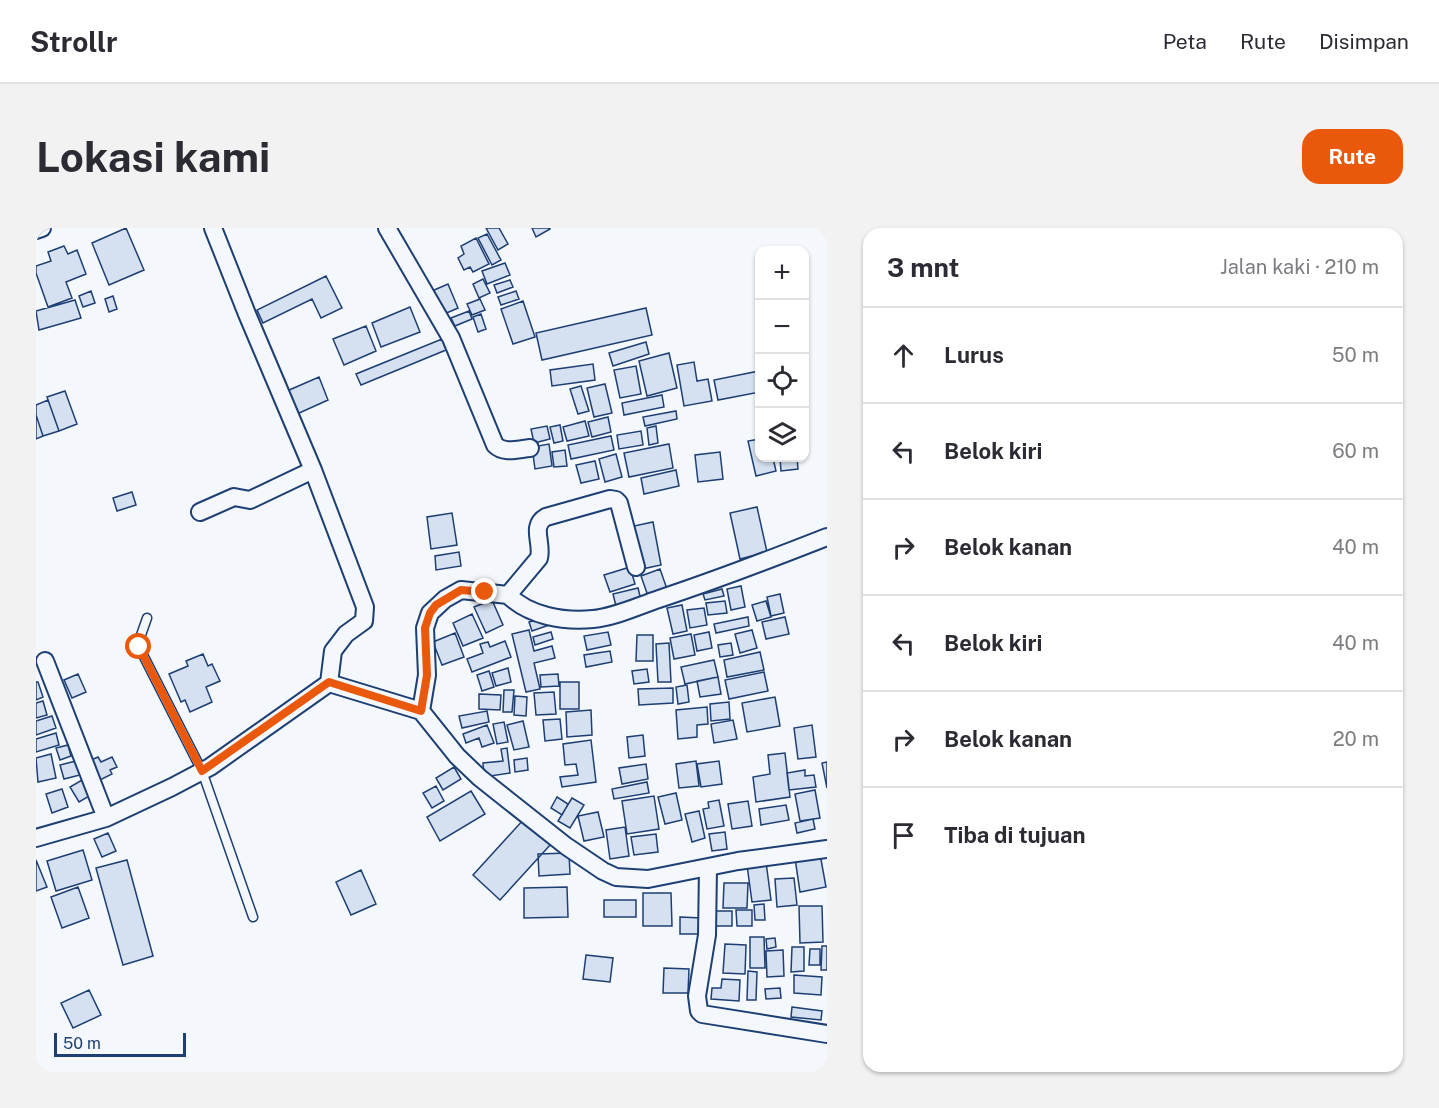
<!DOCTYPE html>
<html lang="id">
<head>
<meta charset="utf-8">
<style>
  :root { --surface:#fff; --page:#f2f2f3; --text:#2b2b33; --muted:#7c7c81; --line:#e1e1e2; --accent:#ea580c }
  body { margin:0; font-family:"Public Sans",sans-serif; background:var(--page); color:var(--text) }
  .controls { position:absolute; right:18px; top:18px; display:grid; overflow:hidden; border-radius:12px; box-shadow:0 2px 4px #0004 }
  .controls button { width:54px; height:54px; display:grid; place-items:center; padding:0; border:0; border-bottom:2px solid var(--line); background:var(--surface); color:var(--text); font:30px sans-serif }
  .scale { position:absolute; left:18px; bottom:15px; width:132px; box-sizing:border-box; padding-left:6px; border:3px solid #1d3f73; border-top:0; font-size:16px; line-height:21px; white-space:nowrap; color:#1d3f73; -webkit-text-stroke:4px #f4f7fb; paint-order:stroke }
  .stop { position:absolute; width:18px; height:18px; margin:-14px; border:4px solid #ea580c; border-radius:50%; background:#fff }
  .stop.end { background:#ea580c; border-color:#fff; box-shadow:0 2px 6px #0008 }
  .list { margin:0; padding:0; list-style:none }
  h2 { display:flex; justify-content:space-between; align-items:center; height:78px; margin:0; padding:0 24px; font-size:26px }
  h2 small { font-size:20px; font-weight:400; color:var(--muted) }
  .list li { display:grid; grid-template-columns:39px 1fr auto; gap:18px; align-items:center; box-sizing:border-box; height:96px; padding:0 24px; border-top:2px solid var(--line) }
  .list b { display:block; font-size:22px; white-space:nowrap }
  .list em { font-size:20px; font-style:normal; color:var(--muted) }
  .icon { flex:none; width:33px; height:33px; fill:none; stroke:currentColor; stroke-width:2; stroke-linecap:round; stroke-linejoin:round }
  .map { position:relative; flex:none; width:791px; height:844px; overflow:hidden; border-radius:18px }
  header { display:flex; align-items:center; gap:36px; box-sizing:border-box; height:84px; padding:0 30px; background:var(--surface); border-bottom:2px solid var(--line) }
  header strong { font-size:28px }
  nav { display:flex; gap:33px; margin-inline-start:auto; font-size:21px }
  .intro { display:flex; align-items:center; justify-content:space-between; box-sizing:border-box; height:144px; padding:0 36px }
  h1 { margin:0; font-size:42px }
  .button { padding:15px 27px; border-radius:18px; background:var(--accent); color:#fff; font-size:21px; font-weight:700 }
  main { display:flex; gap:36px; padding:0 36px }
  aside { flex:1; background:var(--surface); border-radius:18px; box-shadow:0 2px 4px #0004 }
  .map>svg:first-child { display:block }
  .building { fill:#d5e0f0; stroke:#1d3f73; stroke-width:1.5 }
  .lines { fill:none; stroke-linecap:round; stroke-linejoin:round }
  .lane-casing { stroke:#1d3f73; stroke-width:11 }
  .street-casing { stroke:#1d3f73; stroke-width:20 }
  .lane { stroke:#f4f7fb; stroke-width:8 }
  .street { stroke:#f4f7fb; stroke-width:16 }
  .route { stroke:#ea580c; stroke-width:8 }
</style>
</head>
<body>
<header>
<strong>Strollr</strong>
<nav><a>Peta</a><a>Rute</a><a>Disimpan</a></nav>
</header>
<div class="intro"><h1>Lokasi kami</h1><a class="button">Rute</a></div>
<main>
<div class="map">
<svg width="791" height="844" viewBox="0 0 791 844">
  <rect width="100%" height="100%" fill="#f4f7fb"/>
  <path class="building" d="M90,0L108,42L73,57L56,15Z
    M450,0H463L472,16L462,22Z
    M496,0H514V1L500,9Z
    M451,6L465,32L456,37L442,10Z
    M440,10L453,36L437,44L434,39L428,42L422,30L428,26L425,18Z
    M28,18L32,26L41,22L50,46L30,54L36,70L12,79L0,45V38L15,33L12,24Z
    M469,35L474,47L451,56L446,43Z
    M290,48L306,80L285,90L276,71L227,95L221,82Z
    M447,51L454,65L443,70L437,56Z
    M474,52L477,59L461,65L458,57Z
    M412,56L422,80L406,87L396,63Z
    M55,63L59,75L47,79L43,68Z
    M480,63L483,71L465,77L462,69Z
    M77,68L81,81L73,84L69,71Z
    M444,71L449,82L436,87L431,76Z
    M39,72L45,90L3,102L0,83Z
    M487,73L499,109L477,116L465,81Z
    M374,79L384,104L345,119L336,95Z
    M610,80L616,107L506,132L500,105Z
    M433,83L436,91L419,98L415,90Z
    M445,86L450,101L442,104L437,89Z
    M330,98L340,123L308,137L297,111Z
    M406,111L410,122L325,157L320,146Z
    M610,114L613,126L577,138L573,125Z
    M633,125L641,160L611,168L603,133Z
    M658,134L661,153L672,151L676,173L648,178L641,137Z
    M557,136L559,152L516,158L514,142Z
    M600,138L605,166L584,170L578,142Z
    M723,143L724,164L682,172L678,152Z
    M283,149L292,172L261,186L251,163Z
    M569,156L576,185L558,189L551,160Z
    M545,158L553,183L542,186L534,161Z
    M29,163L41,196L23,203L11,169Z
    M626,167L628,179L588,187L586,175Z
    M12,172L23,203L7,208L0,187V177Z
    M640,183L641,191L609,198L607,189Z
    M0,187L7,208L0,211Z
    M572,189L575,204L556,209L552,194Z
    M549,193L553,208L531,213L527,199Z
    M524,197L527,213L518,215L514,199Z
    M511,198L514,211L498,215L495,201Z
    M620,198L622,215L613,217L611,200Z
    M605,203L607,217L583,221L581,207Z
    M575,208L578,222L535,231L532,217Z
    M724,211V230H737L740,243L720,248L712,213Z
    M513,216L516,238L499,241L496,219Z
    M633,216L637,240L593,249L588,225Z
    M529,222L531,238L518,239L516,224Z
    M684,224L687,251L662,254L659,227Z
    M580,226L586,249L569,254L563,231Z
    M744,230H761L762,241L745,243Z
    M559,233L563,251L545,255L540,237Z
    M640,242L643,258L608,266L605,250Z
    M96,264L100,277L81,283L77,270Z
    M721,279L731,324L704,331L694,285Z
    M416,285L421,317L395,321L391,289Z
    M617,294L625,337L606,341L598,298Z
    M423,324L425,338L400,342L399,328Z
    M594,339L599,356L574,364L568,347Z
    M624,341L631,361L612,368L605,348Z
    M705,358L709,379L695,382L691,361Z
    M602,360L605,372L580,378L577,366Z
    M686,361L688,368L669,372L667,366Z
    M744,366L748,385L735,388L731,369Z
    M456,372L467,397L450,405L438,379Z
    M689,373L691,385L672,387L670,375Z
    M730,373L735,389L721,393L716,377Z
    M646,377L651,403L637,406L631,380Z
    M668,380L671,397L654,400L651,382Z
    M436,386L447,410L427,418L417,395Z
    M510,389L513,397L496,403L493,394Z
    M712,389L713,398L680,405L678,396Z
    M749,389L753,406L730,411L726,394Z
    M493,402L498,423L516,418L519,430L498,435L504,461L490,464L476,406Z
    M716,402L721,420L704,425L699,406Z
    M515,404L517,411L499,417L497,409Z
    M572,404L575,417L551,422L548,408Z
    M673,404L676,420L661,423L658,407Z
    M419,405L428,429L406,437L397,414Z
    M655,406L659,427L638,431L634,410Z
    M601,407H617V433H600Z
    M469,413L475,429L436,444L431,431L447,425L444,416L452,414L454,419Z
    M633,415L635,454H622L620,416Z
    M695,415L697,427L684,429L682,417Z
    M574,423L576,434L550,439L548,427Z
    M724,424L728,442L691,449L688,432Z
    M167,426L172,438L176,436L184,453L170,459L176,474L154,484L149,472L145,474L133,446L152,438L150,433Z
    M678,432L682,449L649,456L645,439Z
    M472,440L475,454L460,458L456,445Z
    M611,441L613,454L598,456L596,443Z
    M453,443L458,459L446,463L441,447Z
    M728,444L732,463L693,471L689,452Z
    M42,446L50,464L36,470L28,452Z
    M522,446L523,458L505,459L504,447Z
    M682,449L685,466L664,469L661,453Z
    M0,454H2L7,469L0,472Z
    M524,454H543V481H524Z
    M651,457L653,474L642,476L640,459Z
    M637,460V475L603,477L602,461Z
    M468,462H478L476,484H467Z
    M518,464L520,486L500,487L498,465Z
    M443,466L465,467L464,482L443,481Z
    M479,468L491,469L490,488L478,487Z
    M739,469L744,498L711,504L706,475Z
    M7,473L11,487L0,490V475Z
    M693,474L694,491L675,493L674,476Z
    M671,479L672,496L661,497V509L642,511L640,482Z
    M555,482L556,507L531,509L530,484Z
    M451,483L453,494L426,500L423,488Z
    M16,488L20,500L0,507V493Z
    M524,491L526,511L509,513L507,492Z
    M697,492L701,511L678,515L675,496Z
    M487,493L493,519L478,522L471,497Z
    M468,494L472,514L461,516L457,496Z
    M451,497L458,515L446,519L443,510L430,515L427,506Z
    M776,497L780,529L762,531L758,500Z
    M20,505L23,517L0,524V511Z
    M607,507L609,528L593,530L591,509Z
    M555,512L560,554L526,559L524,549L542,547L540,536L529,537L527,516Z
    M32,517L35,528L24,532L20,520Z
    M471,520L474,545L448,549L447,535L467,533L465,521Z
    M749,525L754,569L720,574L717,549L734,546L732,527Z
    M15,526L20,550L2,554L0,530Z
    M62,529L65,534L76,529L81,539L74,542L76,546L62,553L53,533Z
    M491,530L492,542L479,544L478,532Z
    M40,533L44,547L28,551L24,537Z
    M660,533L663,558L643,560L640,536Z
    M683,533L686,556L665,559L661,536Z
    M791,534V560L786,535Z
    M610,536L612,551L586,556L583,540Z
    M418,539L425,551L407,562L400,550Z
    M769,542V548L778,547L780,559L753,562L751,545Z
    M46,552L55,567L43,574L34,559Z
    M611,554L613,565L578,571L576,561Z
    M400,558L408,573L396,580L387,565Z
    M26,561L32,579L16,585L10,566Z
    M779,562L784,590L764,593L759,566Z
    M435,563L449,586L404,613L391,589Z
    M640,565L646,592L629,596L622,569Z
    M618,568L623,601L591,606L586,573Z
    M521,569L532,576L526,587L515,580Z
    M536,570L548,577L534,600L522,593Z
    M683,572L688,598L671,601L667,581L673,580L672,574Z
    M712,573L716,598L696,601L692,576Z
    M750,577L753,592L725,597L723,581Z
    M663,583L669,610L656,614L649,586Z
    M562,584L568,609L548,613L542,588Z
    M488,591L515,616L464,672L437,647Z
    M777,591L779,601L761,605L759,595Z
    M589,599L593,628L574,631L570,602Z
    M689,604L691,621L676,623L673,606Z
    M72,605L80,623L66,629L58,611Z
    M620,606L622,624L598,627L595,609Z
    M47,622L56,652L20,663L11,633Z
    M533,625L534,646L503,648L502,626Z
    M784,626L790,659L764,664L759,630Z
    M0,632L11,659L0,663Z
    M91,632L117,728L87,737L60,640Z
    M730,634L735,672L716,674L711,637Z
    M325,642L340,676L315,687L300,654Z
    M758,650L761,677L741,679L739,651Z
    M688,655H712L711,680H687Z
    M42,659L53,690L26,700L15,669Z
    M531,659L532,689L488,690V660Z
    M607,665H635L636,698H607Z
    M568,672H600V689H568Z
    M728,676L729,692H719L718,677Z
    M763,678H786L787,714L764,715Z
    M700,682H716V698H701Z
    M679,683H696V698H679Z
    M644,689L666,690L665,706H644Z
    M714,709H728L729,740H714Z
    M739,710L740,719L731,721L730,711Z
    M689,716L710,717L709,746L687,745Z
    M786,718H791V742H785Z
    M756,719H768V743L755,744Z
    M774,721H784V737H773Z
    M747,722L748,748L731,749L730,723Z
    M550,727L577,730L574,754L547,751Z
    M628,740L653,741L652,765H627Z
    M712,743L721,744L720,772H711Z
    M758,747L786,749L785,767L758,765Z
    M686,751L704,752L703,773L675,771L676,760H685Z
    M744,760L745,770L730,771L729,761Z
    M53,762L65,787L37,800L25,775Z
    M756,779L786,783L785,792L755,789Z"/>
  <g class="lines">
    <g class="lane-casing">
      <path id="lane" d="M111,390L104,410L103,419L166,543L217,689"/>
    </g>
    <g class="street-casing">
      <path id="street" d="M177,0L211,86L277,242L329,379L328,393L310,406L297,423L293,455
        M351,0L415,110L459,217C468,226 482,221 494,220
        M0,2L6,0
        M164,284L198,269L214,272L277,242
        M472,367C493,388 528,394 557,391C579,389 602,378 623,371C680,352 735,331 791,309
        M9,433L70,590
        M385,483L391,447L389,400L394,385L409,371L425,362L472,367L503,330C507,315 494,298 510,289L574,271L580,272L583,275L600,339
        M0,610L70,590L136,559L174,539L293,455L385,483L421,528L444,550L530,618L567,643L580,649L612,651L702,633L791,621
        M672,640L671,707L661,768L663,783L666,786L791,806"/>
    </g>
    <use href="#lane" class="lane"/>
    <use href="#street" class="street"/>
  </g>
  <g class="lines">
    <path class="route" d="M103,419L166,543L293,454L385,483L391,447L389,400L394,385L400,377L425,362L449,364"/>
  </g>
</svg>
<div class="controls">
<button>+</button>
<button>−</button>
<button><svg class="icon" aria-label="locate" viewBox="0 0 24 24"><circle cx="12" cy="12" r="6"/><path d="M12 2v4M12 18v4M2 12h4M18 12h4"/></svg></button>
<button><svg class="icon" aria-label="layers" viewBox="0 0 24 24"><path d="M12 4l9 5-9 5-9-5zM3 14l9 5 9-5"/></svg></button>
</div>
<div class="scale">50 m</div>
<div class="stop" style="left:103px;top:419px"></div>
<div class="stop end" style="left:449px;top:364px"></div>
</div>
<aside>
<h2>3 mnt<small>Jalan kaki · 210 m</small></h2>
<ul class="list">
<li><svg class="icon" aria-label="ahead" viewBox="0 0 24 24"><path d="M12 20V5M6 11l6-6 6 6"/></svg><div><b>Lurus</b></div><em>50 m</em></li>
<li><svg class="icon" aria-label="left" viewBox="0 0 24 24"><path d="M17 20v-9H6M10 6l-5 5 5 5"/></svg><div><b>Belok kiri</b></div><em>60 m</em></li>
<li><svg class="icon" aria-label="right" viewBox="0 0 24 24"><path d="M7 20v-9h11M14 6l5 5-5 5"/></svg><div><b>Belok kanan</b></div><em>40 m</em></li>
<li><svg class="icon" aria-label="left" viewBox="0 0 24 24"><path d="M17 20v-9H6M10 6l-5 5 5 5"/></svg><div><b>Belok kiri</b></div><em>40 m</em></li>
<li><svg class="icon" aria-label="right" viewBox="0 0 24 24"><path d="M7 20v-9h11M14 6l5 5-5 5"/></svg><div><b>Belok kanan</b></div><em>20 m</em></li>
<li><svg class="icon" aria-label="arrive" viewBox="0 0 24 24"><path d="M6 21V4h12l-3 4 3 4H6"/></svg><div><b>Tiba di tujuan</b></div></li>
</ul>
</aside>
</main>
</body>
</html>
